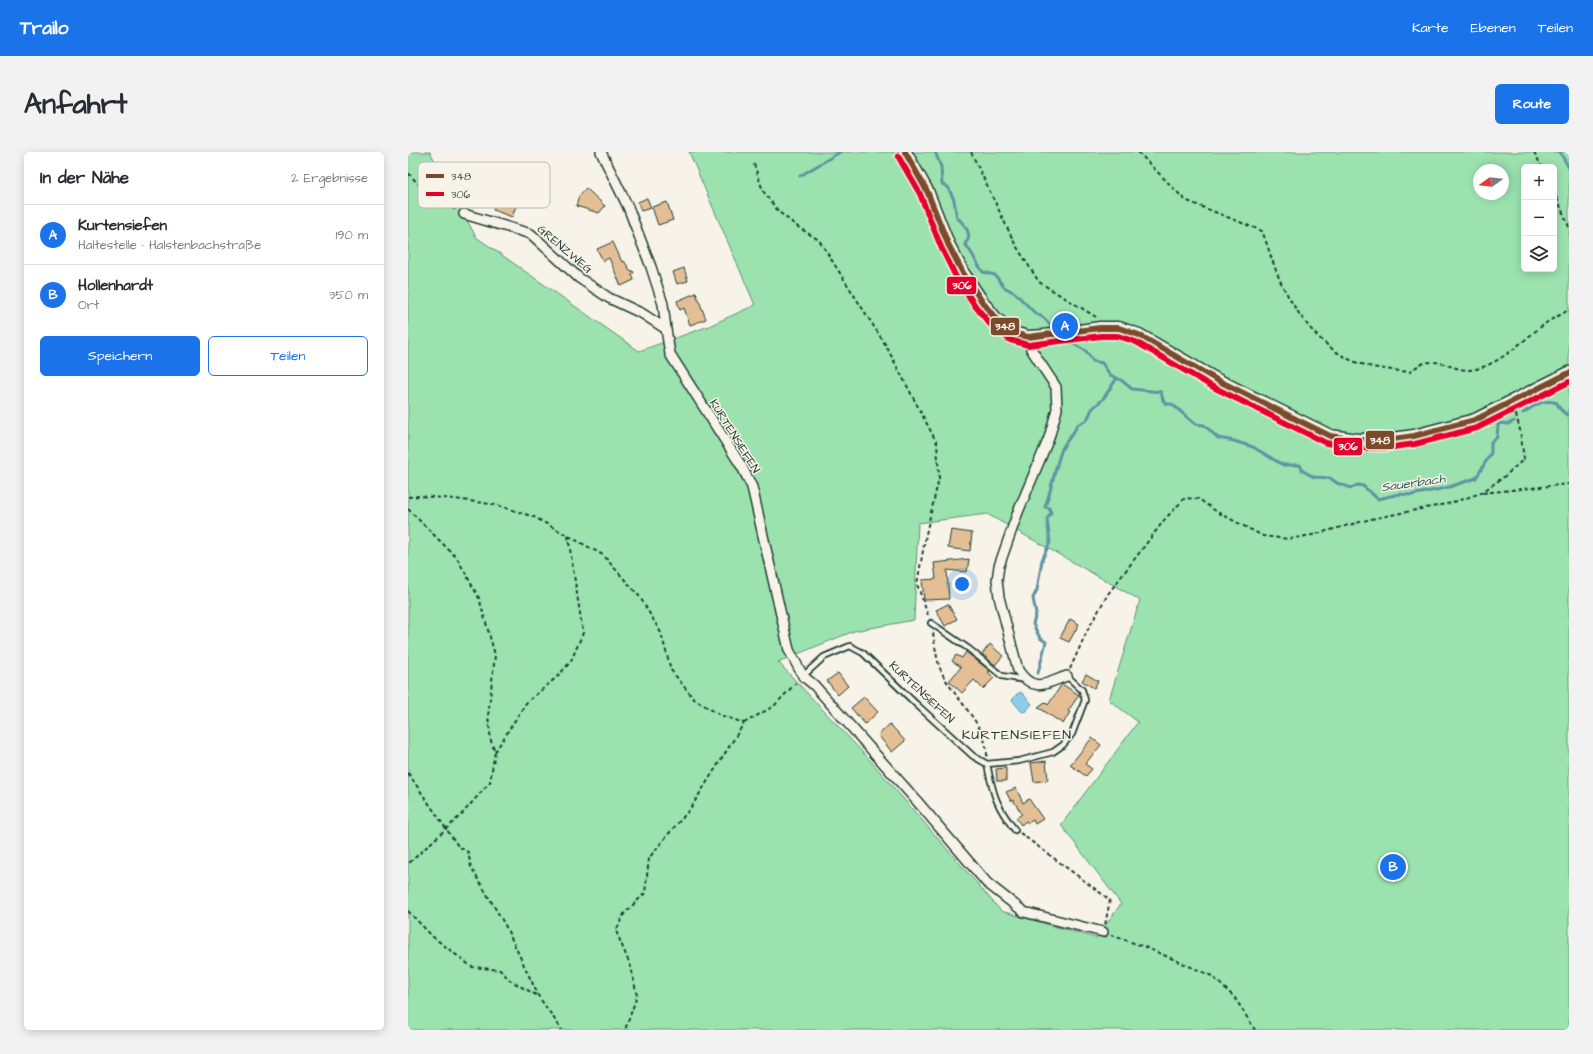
<!DOCTYPE html>
<html lang="de">
<head>
<meta charset="utf-8">
<style>
  :root { --surface:#fff; --page:#f2f2f3; --text:#2b2b33; --muted:#7c7c81; --line:#e1e1e2; --accent:#1a73e8 }
  body { margin:0; font-family:"Architects Daughter",sans-serif; background:var(--page); color:var(--text) }
  .controls { position:absolute; right:12px; top:12px; display:grid; overflow:hidden; border-radius:6px; box-shadow:0 2px 10px #0003 }
  .controls button { width:36px; height:36px; display:grid; place-items:center; padding:0; border:0; border-bottom:1px solid var(--line); background:var(--surface); color:var(--text); font:20px sans-serif }
  .compass { position:absolute; left:1065px; top:12px; width:36px; height:36px; border-radius:50%; background:var(--surface); box-shadow:0 2px 10px #0003; rotate:255deg }
  .you { position:absolute; left:554px; top:432px; width:14px; height:14px; margin:-10px; border:3px solid #fff; border-radius:50%; background:#1a73e8; box-shadow:0 0 0 6px #1a73e833 }
  .badge { display:grid; place-items:center; width:26px; height:26px; border-radius:50%; background:var(--accent); color:#fff; font-size:13px; font-weight:700 }
  .pin { position:absolute; translate:-50% -50%; border:2px solid #fff; box-shadow:0 1px 4px #0006 }
  .list { margin:0; padding:0; list-style:none }
  h2 { display:flex; justify-content:space-between; align-items:center; height:52px; margin:0; padding:0 16px; font-size:17px }
  h2 small { font-size:13px; font-weight:400; color:var(--muted) }
  .list li { display:grid; grid-template-columns:26px 1fr auto; gap:12px; align-items:center; box-sizing:border-box; height:60px; padding:0 16px; border-top:1px solid var(--line) }
  .list b { display:block; font-size:15px; white-space:nowrap }
  .list p { margin:0; font-size:13px; white-space:nowrap; color:var(--muted) }
  .list em { font-size:13px; font-style:normal; color:var(--muted) }
  .actions { display:flex; gap:8px; padding:12px 16px }
  .actions a { flex:1; padding:9px 0; border:1px solid var(--accent); border-radius:6px; text-align:center; font-size:14px; color:var(--accent) }
  .actions .main { background:var(--accent); color:#fff }
  .icon { flex:none; width:22px; height:22px; fill:none; stroke:currentColor; stroke-width:2; stroke-linecap:round; stroke-linejoin:round }
  .map { position:relative; flex:none; width:1161px; height:878px; overflow:hidden; border-radius:6px }
  header { display:flex; align-items:center; gap:24px; box-sizing:border-box; height:56px; padding:0 20px; background:var(--accent); color:#fff }
  header strong { font-size:19px }
  nav { display:flex; gap:22px; margin-inline-start:auto; font-size:14px }
  .intro { display:flex; align-items:center; justify-content:space-between; box-sizing:border-box; height:96px; padding:0 24px }
  h1 { margin:0; font-size:28px }
  .button { padding:10px 18px; border-radius:6px; background:var(--accent); color:#fff; font-size:14px; font-weight:700 }
  main { display:flex; gap:24px; padding:0 24px }
  aside { flex:1; background:var(--surface); border-radius:6px; box-shadow:0 2px 10px #0003 }
  .map>svg:first-child { display:block }
  .green { fill:#9be2af; stroke:#5d9072; fill-rule:evenodd }
  .water { fill:#8bcded; stroke:#6093a3 }
  .lines { fill:none; stroke-linecap:round; stroke-linejoin:round }
  .stream { stroke:#6093a3; stroke-width:3 }
  .building { fill:#e4be94; stroke:#1f3d34 }
  .lane-casing { stroke:#1f3d34; stroke-width:8 }
  .street-casing { stroke:#1f3d34; stroke-width:12 }
  .secondary-casing { stroke:#1f3d34; stroke-width:15 }
  .path { stroke:#1f3d34; stroke-width:2; stroke-dasharray:4 3; stroke-linecap:butt }
  .lane { stroke:#f7f3e8; stroke-width:4.5 }
  .street { stroke:#f7f3e8; stroke-width:9 }
  .secondary { stroke:#f7f3e8; stroke-width:12 }
  .bus-1-casing { stroke:#f7f3e8; stroke-width:9 }
  .bus-2-casing { stroke:#f7f3e8; stroke-width:9 }
  .bus-1 { stroke:#7a4b2a; stroke-width:6 }
  .bus-2 { stroke:#e4002b; stroke-width:6 }
  .labels { text-anchor:middle; stroke-width:3; stroke-linejoin:round; paint-order:stroke }
  .street-label { font-size:12px; fill:#1f3d34; stroke:#f7f3e8 }
  .water-label { font-size:13px; font-style:italic; fill:#355a59; stroke:#f7f3e8 }
  .quarter-label { font-size:14px; letter-spacing:1px; fill:#1f3d34; stroke:#f7f3e8 }
  .key { fill:#f7f3e8; stroke:#b6bcb2; stroke-width:1 }
  .key-label { font-size:11px; fill:#1f3d34 }
  .line-badge { stroke:#f7f3e8; stroke-width:1.5 }
  .badge-label { font-size:11px; text-anchor:middle; font-weight:bold; fill:#fff }
</style>
</head>
<body>
<header>
<strong>Trailo</strong>
<nav><a>Karte</a><a>Ebenen</a><a>Teilen</a></nav>
</header>
<div class="intro"><h1>Anfahrt</h1><a class="button">Route</a></div>
<main>
<aside>
<h2>In der Nähe<small>2 Ergebnisse</small></h2>
<ul class="list">
<li><span class="badge">A</span><div><b>Kurtensiefen</b><p>Haltestelle · Halstenbachstraße</p></div><em>190 m</em></li>
<li><span class="badge">B</span><div><b>Hollenhardt</b><p>Ort</p></div><em>350 m</em></li>
</ul>
<div class="actions"><a class="main">Speichern</a><a>Teilen</a></div>
</aside>
<div class="map">
<svg width="1161" height="878" viewBox="0 0 1161 878">
  <rect width="100%" height="100%" fill="#f7f3e8"/>
  <filter id="ink" filterUnits="userSpaceOnUse"><feTurbulence type="fractalNoise" baseFrequency=".025" numOctaves="2"/><feDisplacementMap in="SourceGraphic" scale="8" xChannelSelector="R" yChannelSelector="G"/><feConvolveMatrix kernelMatrix="1 2 1 2 8 2 1 2 1" color-interpolation-filters="sRGB"/></filter>
  <g filter="url(#ink)">
    <path class="green" d="M0,0H22L68,85L231,199L301,174L347,153L281,0H1161V878H0ZM1116,15H1146V117H1116ZM1071,18H1095V42H1071ZM579,362L732,448L701,548L730,570L653,673L713,752L688,786L593,759L460,606L370,510L446,479L506,468L510,371Z"/>
    <path class="water" d="M613,540L624,552L618,559L614,560L604,548L609,542Z"/>
    <g class="lines">
      <path class="stream" d="M527,0L533,15L534,32L540,35L546,48L549,66C554,69 563,80 560,87C560,89 558,90 557,92C565,101 568,111 575,120L587,123L596,135L607,141L627,161L636,166L645,176
        M1152,0L1161,16
        M392,24L432,0
        M660,189L678,199L685,209L694,211L702,223L713,228L724,237L753,240L755,248L758,252H764L787,272L796,273L810,286L826,289L845,295L875,313H892L895,319L906,325L922,326L929,331L943,336L950,333L955,334L970,347L991,342L1003,343L1038,336L1068,326L1083,301V290L1089,285L1090,273L1093,271L1100,272L1106,269
        M1115,261C1126,254 1136,246 1149,251L1152,257L1159,263H1161
        M630,521L638,490L632,486L625,472L628,462L625,446L629,438L634,408L642,390L639,367L643,361L641,356L637,355C644,336 647,315 654,297C658,288 667,281 669,273L679,268L684,257L695,247L709,226"/>
    </g>
    <path class="building" d="M178,36L197,54L191,61L168,54L171,44Z
      M102,43L111,46L104,65L85,58L90,45L95,47L96,44L101,45Z
      M239,46L243,56L233,59L230,50Z
      M259,50L265,68L250,73L244,55Z
      M205,90L214,110L216,109L222,118L226,120L224,123L226,128L213,134L201,106L195,109L189,97Z
      M276,116L280,129L269,132L265,120Z
      M288,141L298,167L282,173L276,156L272,158L269,149Z
      M543,378L564,381L562,399L540,396Z
      M561,407L559,420L539,418L541,447L516,448L514,428L528,427L526,411Z
      M540,452L549,467L537,474L528,458Z
      M662,467L671,472L661,490L652,486Z
      M582,492L595,504L587,513L574,502Z
      M558,500L582,519L580,520L586,526L575,537L566,528L554,541L541,529L553,515L544,509L548,503L554,506Z
      M430,521L440,534L430,543L419,529Z
      M678,522L690,529L686,536L674,529Z
      M654,532L671,543L660,559L662,560L655,572L630,555L637,550L640,553Z
      M456,545L470,560L457,572L443,556Z
      M482,572L497,589L484,600L470,583Z
      M684,586L693,593L677,612L684,617L678,624L662,613Z
      M638,609L640,628L626,630L623,611Z
      M598,616V629H589L588,617Z
      M608,636L615,651L621,647L635,667L627,672L625,668L620,671L618,669L613,673L608,666L614,662L605,648L603,649L598,640Z"/>
    <g class="lines">
      <g class="lane-casing">
        <path id="lane" d="M523,471L561,497L594,524L617,528
          M395,524L416,505L442,494L455,501L508,552L565,604L579,612L611,609L645,600L655,593L664,582L677,548L674,538L659,524
          M579,612C585,642 588,654 607,678"/>
      </g>
      <g class="street-casing">
        <path id="street" d="M56,62L123,82L171,126L201,146L235,162L258,177L255,152L243,115L220,55L193,0
          M258,177L262,202L334,315L344,335L381,498L395,524L406,533L508,648L579,731L616,760L695,780
          M620,185L623,197L648,235L649,257L641,286L610,360L591,414L589,428L591,445L610,518C626,542 638,531 659,524"/>
      </g>
      <g class="secondary-casing">
        <path id="secondary" d="M497,0L519,39L540,92L555,121L575,151L588,167L605,181L620,185L636,184L692,176H711L731,183L809,228L922,284L950,288H978L1006,284L1067,268L1161,221"/>
      </g>
      <path class="path" d="M563,0L607,92L631,130L688,165
        M730,0L777,48L854,79C862,99 868,124 879,142C894,169 915,196 945,209C962,216 983,218 1002,220C1028,196 1042,223 1068,217C1094,211 1117,186 1138,171C1145,166 1154,163 1161,157
        M1126,0L1134,15
        M346,12L355,39L371,60L390,75L411,88L477,192L529,291L531,326L518,382L509,432L521,466
        M0,21L16,38L48,58
        M1146,39L1161,75
        M1075,341L1161,332
        M0,345L12,344L47,347L89,353L126,365L195,403L232,445L253,481L263,518L286,547L312,563L336,571L282,657L257,686L241,706L237,741L216,762L208,779L223,815L229,844L217,878
        M0,357L49,406L71,446L87,503L80,564L83,589L87,600L82,630L53,663L0,712
        M525,481C527,493 529,511 534,521C548,549 579,572 579,605
        M662,517L679,479L700,442L757,367L777,346L791,347L809,360L855,384L880,387L904,383L963,367L1043,351L1073,341L1097,324L1116,307L1112,278L1107,259
        M336,571L366,554L388,531
        M87,600L118,551L150,524L163,509L175,481L160,384
        M0,621L50,694L60,700L63,715L97,773L131,845L154,878
        M612,681L702,748L697,773
        M0,759L25,785L64,815L92,818L103,829L130,844
        M703,783L737,795L804,824L827,846L847,878"/>
      <use href="#lane" class="lane"/>
      <use href="#street" class="street"/>
      <use href="#secondary" class="secondary"/>
      <g class="bus-1-casing">
        <path id="bus-1" d="M497,0L519,39L540,92L555,121L575,151L588,167L605,181L620,185L692,176H711L731,183L809,228L922,284L950,288H978L1006,284L1067,268L1161,221"/>
      </g>
      <g class="bus-2-casing">
        <path id="bus-2" d="M490,4L512,42L533,95L548,125L568,155L582,172L602,188L620,193L693,184H710L728,190L805,235L918,291L949,296H978L1007,292L1069,276L1161,230"/>
      </g>
      <use href="#bus-1" class="bus-1"/>
      <use href="#bus-2" class="bus-2"/>
    </g>
  </g>
  <g class="labels">
    <g class="street-label">
      <text transform="translate(157 97) rotate(40)" y="4">GRENZWEG</text>
      <text transform="translate(327 284) rotate(58)" y="4">KURTENSIEFEN</text>
      <text transform="translate(514 540) rotate(43)" y="4">KURTENSIEFEN</text>
    </g>
    <g class="water-label">
      <text transform="translate(1005 330) rotate(-8)" y="5">Sauerbach</text>
    </g>
    <g class="quarter-label">
      <text x="609" y="587">KURTENSIEFEN</text>
    </g>
  </g>
  <rect x="10" y="10" width="132" height="46" rx="6" class="key"/>
  <rect x="18" y="22" width="18" height="4" fill="#7a4b2a"/>
  <rect x="18" y="40" width="18" height="4" fill="#e4002b"/>
  <g class="key-label">
    <text x="43" y="28">348</text>
    <text x="43" y="46">306</text>
  </g>
  <g class="line-badge">
    <rect x="538" y="124" width="31" height="19" rx="4" fill="#e4002b"/>
    <rect x="582" y="165" width="30" height="19" rx="4" fill="#7a4b2a"/>
    <rect x="957" y="278" width="30" height="20" rx="4" fill="#7a4b2a"/>
    <rect x="925" y="285" width="30" height="19" rx="4" fill="#e4002b"/>
  </g>
  <g class="badge-label">
    <text x="554" y="137">306</text>
    <text x="597" y="178">348</text>
    <text x="972" y="292">348</text>
    <text x="940" y="298">306</text>
  </g>
</svg>
<div class="controls">
<button>+</button>
<button>−</button>
<button><svg class="icon" aria-label="layers" viewBox="0 0 24 24"><path d="M12 4l9 5-9 5-9-5zM3 14l9 5 9-5"/></svg></button>
</div>
<svg class="compass" viewBox="-18 -18 36 36"><path d="M0-13l5 13h-10z" fill="#e53935"/><path d="M0 13l5-13h-10z" fill="#7c7c81"/></svg>
<div class="you"></div>
<div class="pin badge" style="left:657px;top:174px">A</div>
<div class="pin badge" style="left:985px;top:715px">B</div>
</div>
</main>
</body>
</html>
